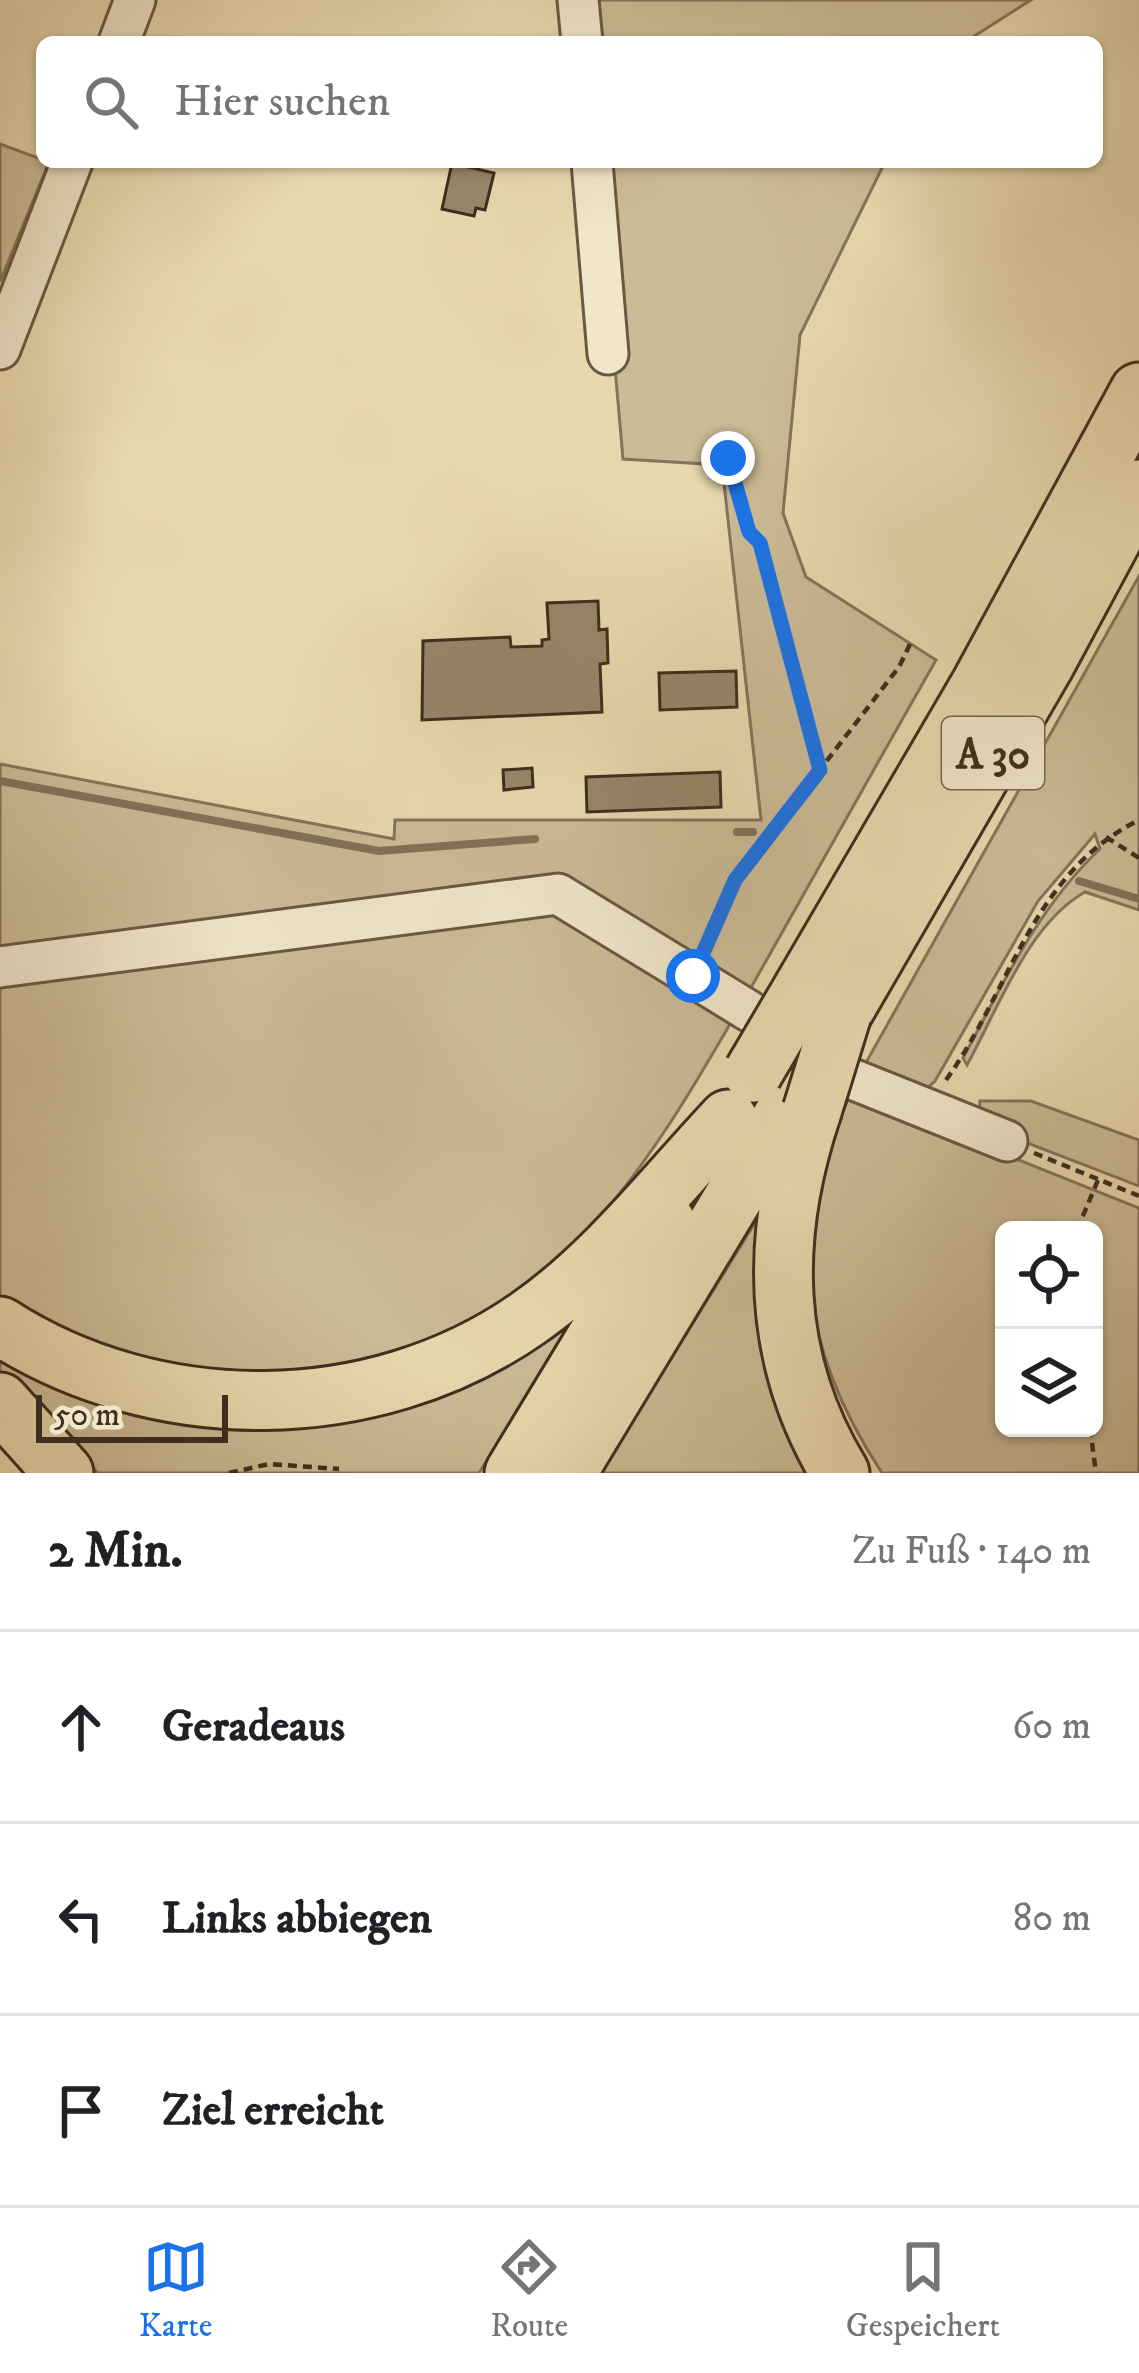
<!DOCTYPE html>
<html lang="de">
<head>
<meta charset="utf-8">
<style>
  :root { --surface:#fff; --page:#f2f2f2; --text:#202124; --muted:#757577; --line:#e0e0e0; --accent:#1a73e8 }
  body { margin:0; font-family:"IM FELL DW Pica",serif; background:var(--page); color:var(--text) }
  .controls { position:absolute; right:36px; bottom:36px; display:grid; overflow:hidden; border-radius:18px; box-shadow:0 3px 9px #0004 }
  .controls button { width:108px; height:108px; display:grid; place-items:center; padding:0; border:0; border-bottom:3px solid var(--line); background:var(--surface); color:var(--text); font:60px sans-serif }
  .scale { position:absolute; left:36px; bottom:30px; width:192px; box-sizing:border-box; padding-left:12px; border:6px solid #3f2e1e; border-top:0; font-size:33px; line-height:42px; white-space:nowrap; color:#3f2e1e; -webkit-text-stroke:9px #f0e6ca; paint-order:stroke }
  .stop { position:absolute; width:36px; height:36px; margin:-27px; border:9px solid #1a73e8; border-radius:50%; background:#fff }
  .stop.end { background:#1a73e8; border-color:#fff; box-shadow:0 3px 12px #0008 }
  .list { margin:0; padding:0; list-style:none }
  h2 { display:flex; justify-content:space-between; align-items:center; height:156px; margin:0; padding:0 48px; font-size:51px }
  h2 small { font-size:39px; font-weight:400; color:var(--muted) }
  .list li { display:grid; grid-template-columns:78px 1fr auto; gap:36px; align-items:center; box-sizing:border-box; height:192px; padding:0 48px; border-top:3px solid var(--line) }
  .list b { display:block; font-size:45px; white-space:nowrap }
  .list em { font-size:39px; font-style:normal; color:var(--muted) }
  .icon { flex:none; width:66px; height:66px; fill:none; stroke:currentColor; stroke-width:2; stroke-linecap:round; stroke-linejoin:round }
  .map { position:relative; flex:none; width:1139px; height:1473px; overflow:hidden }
  .search { position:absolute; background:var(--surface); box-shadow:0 3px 9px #0004; left:36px; right:36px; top:36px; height:132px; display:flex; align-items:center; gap:30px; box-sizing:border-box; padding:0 42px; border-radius:18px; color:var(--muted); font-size:45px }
  .sheet { height:732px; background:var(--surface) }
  nav { display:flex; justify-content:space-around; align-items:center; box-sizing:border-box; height:168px; border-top:3px solid var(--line); background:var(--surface); font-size:33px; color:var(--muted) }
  nav a { display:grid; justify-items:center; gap:6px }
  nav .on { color:var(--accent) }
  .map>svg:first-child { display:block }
  .green { fill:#cbbb96; stroke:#85745a; stroke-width:3; fill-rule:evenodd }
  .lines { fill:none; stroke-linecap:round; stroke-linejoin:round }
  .stream { stroke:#827157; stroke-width:8 }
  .building { fill:#978669; stroke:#3f2e1e; stroke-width:3 }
  .minor-casing { stroke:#695842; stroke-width:45 }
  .highway-casing { stroke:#3f2e1e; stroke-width:63 }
  .path { stroke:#3f2e1e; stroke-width:4.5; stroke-dasharray:9 6; stroke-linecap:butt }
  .minor { stroke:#f0e6ca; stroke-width:39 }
  .highway { stroke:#e8d8ae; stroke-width:57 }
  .highway-bridge-casing { stroke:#3f2e1e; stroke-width:63; stroke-linecap:butt }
  .highway-bridge { stroke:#e8d8ae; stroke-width:57 }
  .route { stroke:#1a73e8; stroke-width:15 }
  .labels { text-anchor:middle; stroke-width:9; stroke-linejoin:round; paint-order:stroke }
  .shield { fill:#f0e6ca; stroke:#746552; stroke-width:3 }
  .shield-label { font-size:42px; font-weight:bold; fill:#3f2e1e }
</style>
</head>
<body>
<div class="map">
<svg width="1139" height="1473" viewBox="0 0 1139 1473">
  <rect width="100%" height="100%" fill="#e8d8ae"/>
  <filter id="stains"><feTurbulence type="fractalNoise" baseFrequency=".00167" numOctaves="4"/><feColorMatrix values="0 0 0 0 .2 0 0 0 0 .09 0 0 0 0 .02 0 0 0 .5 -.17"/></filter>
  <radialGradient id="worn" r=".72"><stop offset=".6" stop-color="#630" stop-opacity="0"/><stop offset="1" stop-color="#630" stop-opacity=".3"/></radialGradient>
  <path class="green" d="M583,0H1031L965,42H586Z
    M0,144L49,162L0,282Z
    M597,162H885L800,335L783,513L806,577L936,660C879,760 823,860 766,961C649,1167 538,1375 267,1376C217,1377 162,1374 114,1358C75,1344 37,1320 0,1302V764L394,839L395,820H761L722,465L623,459Z
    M1139,576V910L1085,892C1028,924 998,1009 967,1065L963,1058C1003,984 1038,907 1100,849L1095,834L1038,901L935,1081L916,1098L859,1075Z
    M851,1093L1139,1208V1473H882C799,1347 785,1231 851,1093ZM1004,1230H1094V1428H1004Z
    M980,1101H1031L1139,1140V1186L1004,1134L979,1117Z
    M758,1218L771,1227L827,1473H600Z
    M586,1300L479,1473H98L36,1406L0,1377V1344L229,1413Z"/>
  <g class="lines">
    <path class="stream" d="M0,781L379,851L535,839
      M737,832H753
      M1079,881L1139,899"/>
  </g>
  <path class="building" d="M452,163L494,173L485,210L476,208L474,216L442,209Z
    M598,601L599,630L607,629L608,663L600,664L602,712L422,720L423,641L510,637L511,647L542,646V640L549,639L547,603Z
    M736,671L737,707L660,710L659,673Z
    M532,768L533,787L504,790L503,770Z
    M720,772L721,807L587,812L586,777Z"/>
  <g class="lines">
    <g class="minor-casing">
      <path id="minor" d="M578,0L582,42
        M119,42L135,0
        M592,162L608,354
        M0,349L72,162
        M0,967L558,894L749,1011
        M852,1079L1007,1141"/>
    </g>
    <g class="highway-casing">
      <path id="highway" d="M803,988L979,687L1139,392
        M842,1014L1045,664L1139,489
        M812,1111C770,1236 770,1358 840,1473
        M0,1326C157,1427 373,1426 527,1319C604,1266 664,1187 728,1119
        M0,1402L64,1473
        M514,1473L666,1222
        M567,1473L793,1099"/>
    </g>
    <path class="path" d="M728,458L749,532L760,543L820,770
      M1106,837L1139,858
      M704,948L735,880L899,667L912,640
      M946,1080C1011,990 1031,874 1139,820
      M1034,1153L1139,1196
      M1077,1230L1098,1180
      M1090,1428L1096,1473
      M229,1473L269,1464L339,1469"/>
    <use href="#minor" class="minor"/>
    <use href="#highway" class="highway"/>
    <g class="highway-bridge-casing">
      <path id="highway-bridge" d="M753,1073L803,988
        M812,1111L842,1014"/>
    </g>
    <use href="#highway-bridge" class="highway-bridge"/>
  </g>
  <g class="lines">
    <path class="route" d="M693,976L735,880L820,770L760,543L749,532L728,458"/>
  </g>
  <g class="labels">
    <rect class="shield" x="942" y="717" width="102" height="72" rx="9"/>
    <g class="shield-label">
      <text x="993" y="768">A 30</text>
    </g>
  </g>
  <rect width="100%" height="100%" filter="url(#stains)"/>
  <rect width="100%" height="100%" fill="url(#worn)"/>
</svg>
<div class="controls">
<button><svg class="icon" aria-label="locate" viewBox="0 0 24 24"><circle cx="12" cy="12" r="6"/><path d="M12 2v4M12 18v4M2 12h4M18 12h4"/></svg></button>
<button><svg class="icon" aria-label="layers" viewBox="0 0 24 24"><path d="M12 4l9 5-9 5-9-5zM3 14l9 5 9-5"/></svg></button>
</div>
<div class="scale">50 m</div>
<div class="stop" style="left:693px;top:976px"></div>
<div class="stop end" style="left:728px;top:458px"></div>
<div class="search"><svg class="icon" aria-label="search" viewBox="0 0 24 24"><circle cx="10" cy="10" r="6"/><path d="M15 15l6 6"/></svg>Hier suchen</div>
</div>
<section class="sheet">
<h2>2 Min.<small>Zu Fuß · 140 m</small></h2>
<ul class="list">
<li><svg class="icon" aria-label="ahead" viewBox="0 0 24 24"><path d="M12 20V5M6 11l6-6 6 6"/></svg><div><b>Geradeaus</b></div><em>60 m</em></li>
<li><svg class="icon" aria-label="left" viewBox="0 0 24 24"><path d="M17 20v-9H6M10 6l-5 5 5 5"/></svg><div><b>Links abbiegen</b></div><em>80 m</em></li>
<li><svg class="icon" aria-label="arrive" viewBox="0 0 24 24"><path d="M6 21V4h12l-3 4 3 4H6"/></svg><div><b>Ziel erreicht</b></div></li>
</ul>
</section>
<nav>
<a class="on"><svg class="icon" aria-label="map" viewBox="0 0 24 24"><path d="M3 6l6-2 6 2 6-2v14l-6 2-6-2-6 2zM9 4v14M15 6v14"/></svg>Karte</a>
<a><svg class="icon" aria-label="directions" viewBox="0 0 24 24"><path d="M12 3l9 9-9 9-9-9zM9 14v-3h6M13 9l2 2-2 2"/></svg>Route</a>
<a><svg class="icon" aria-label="saved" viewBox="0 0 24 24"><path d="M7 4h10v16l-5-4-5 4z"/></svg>Gespeichert</a>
</nav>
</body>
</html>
